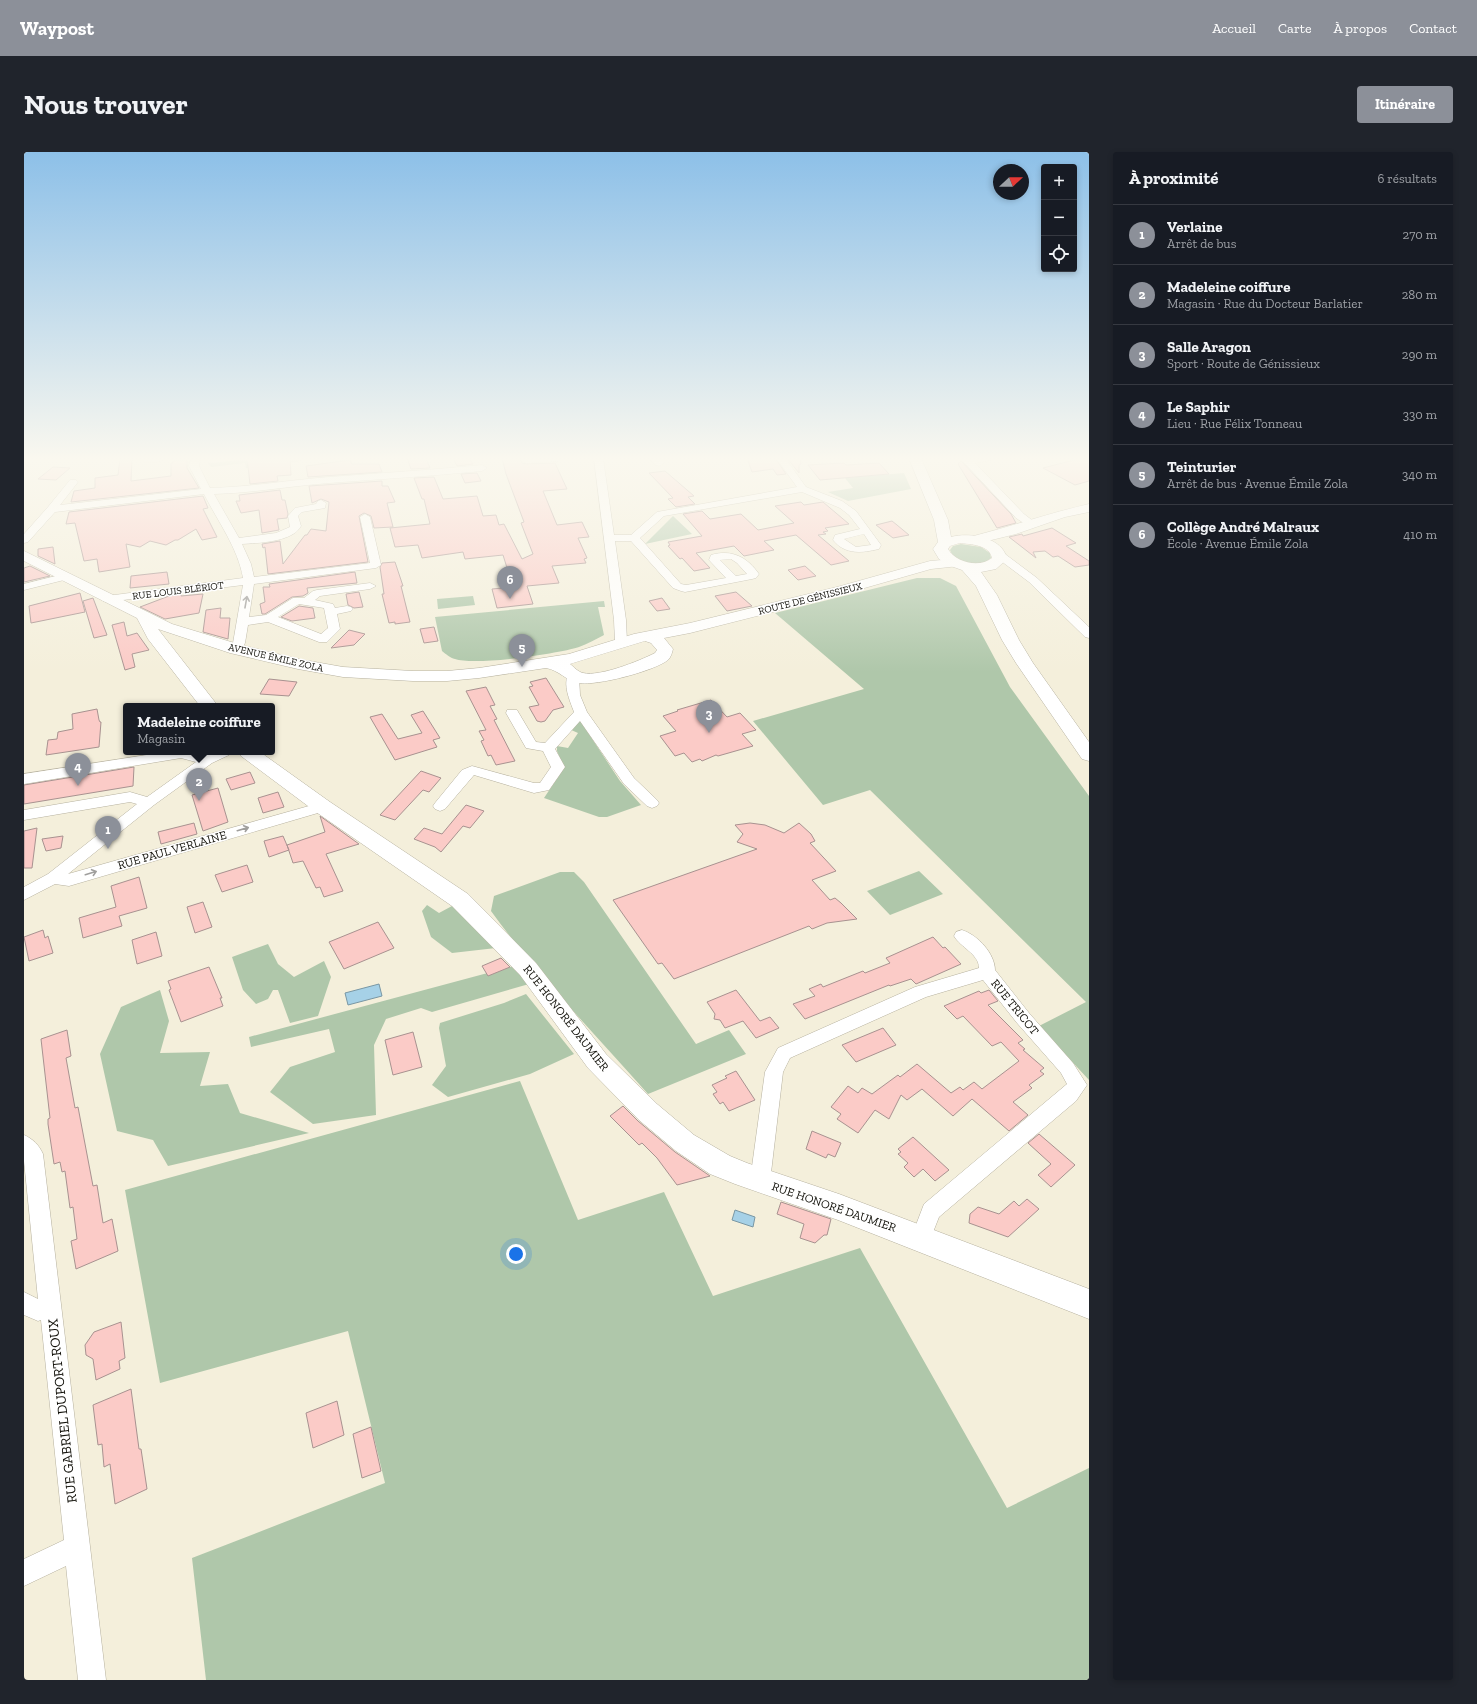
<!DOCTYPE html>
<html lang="fr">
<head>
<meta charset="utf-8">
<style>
  :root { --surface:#171b24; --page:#20242c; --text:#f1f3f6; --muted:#9ea1a6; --line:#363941; --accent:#8c9099 }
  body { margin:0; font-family:"Zilla Slab",serif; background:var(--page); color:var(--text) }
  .controls { position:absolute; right:12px; top:12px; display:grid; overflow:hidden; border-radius:4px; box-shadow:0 2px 6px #0003 }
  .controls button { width:36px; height:36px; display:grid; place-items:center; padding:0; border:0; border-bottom:1px solid var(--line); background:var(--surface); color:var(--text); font:20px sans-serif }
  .compass { position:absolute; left:969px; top:12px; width:36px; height:36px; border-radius:50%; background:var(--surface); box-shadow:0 2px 6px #0003; rotate:68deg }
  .you { position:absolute; left:492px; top:1102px; width:14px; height:14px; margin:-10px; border:3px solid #fff; border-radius:50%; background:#1a73e8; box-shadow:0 0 0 6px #1a73e833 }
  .badge { display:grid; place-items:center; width:26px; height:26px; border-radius:50%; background:var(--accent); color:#fff; font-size:13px; font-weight:700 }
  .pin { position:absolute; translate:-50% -33px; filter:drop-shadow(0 1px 2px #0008) }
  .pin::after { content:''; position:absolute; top:21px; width:14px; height:12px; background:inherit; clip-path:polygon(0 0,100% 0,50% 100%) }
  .popup { position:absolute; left:99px; top:551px; width:152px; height:52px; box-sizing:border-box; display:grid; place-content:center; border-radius:4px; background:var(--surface); filter:drop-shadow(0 1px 3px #0005); font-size:13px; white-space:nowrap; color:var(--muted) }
  .popup b { font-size:15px; color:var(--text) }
  .popup::after { content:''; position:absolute; left:50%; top:100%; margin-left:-8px; border:8px solid transparent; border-top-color:var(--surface) }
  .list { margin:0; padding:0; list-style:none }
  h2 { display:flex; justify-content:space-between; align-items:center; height:52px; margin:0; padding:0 16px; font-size:17px }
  h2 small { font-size:13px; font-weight:400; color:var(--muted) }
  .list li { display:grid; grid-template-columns:26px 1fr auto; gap:12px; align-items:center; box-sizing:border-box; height:60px; padding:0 16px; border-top:1px solid var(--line) }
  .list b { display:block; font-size:15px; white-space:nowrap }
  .list p { margin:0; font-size:13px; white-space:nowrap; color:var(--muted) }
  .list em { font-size:13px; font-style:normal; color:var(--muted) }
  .icon { flex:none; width:22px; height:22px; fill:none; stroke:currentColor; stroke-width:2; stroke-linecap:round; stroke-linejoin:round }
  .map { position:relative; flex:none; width:1065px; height:1528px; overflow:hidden; border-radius:4px }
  header { display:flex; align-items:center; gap:24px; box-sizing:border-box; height:56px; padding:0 20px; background:var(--accent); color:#fff }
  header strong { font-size:19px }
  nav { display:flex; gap:22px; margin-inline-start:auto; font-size:14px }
  .intro { display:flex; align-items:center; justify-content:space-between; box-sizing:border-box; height:96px; padding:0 24px }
  h1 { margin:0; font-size:28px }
  .button { padding:10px 18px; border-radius:4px; background:var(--accent); color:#fff; font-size:14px; font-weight:700 }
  main { display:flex; gap:24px; padding:0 24px }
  aside { flex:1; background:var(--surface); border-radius:4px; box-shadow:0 2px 6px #0003 }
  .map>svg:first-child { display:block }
  .green { fill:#afc7aa }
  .water { fill:#a6d1e7; stroke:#7997a4 }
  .building { fill:#fbcbc7; stroke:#a89290 }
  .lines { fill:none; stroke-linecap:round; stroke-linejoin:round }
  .street-casing { stroke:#b6b19f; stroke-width:1 }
  .secondary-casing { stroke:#b6b19f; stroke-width:1 }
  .primary-casing { stroke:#b6b19f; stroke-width:1 }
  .street { fill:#fff; fill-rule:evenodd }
  .secondary { fill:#fff; fill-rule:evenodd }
  .primary { fill:#fff; fill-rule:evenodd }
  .oneway { stroke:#a09f9d }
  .labels { text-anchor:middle; stroke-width:3; stroke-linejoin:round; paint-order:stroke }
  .far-street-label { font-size:10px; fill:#111009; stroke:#fff }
  .street-label { font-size:12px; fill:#111009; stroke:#fff }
  .near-street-label { font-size:14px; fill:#111009; stroke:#fff }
</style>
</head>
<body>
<header>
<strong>Waypost</strong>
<nav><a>Accueil</a><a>Carte</a><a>À propos</a><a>Contact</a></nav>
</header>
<div class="intro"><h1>Nous trouver</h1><a class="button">Itinéraire</a></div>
<main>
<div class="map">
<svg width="1065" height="1528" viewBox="0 0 1065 1528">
  <rect width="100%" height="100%" fill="#f4efdb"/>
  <path class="green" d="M240,306H277L278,309L222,316L221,311L187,315L184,311Z
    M880,321L887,337L824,349L804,340L829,336L821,326Z
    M649,364L668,382L621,392Z
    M937,392L957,395L966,401L967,406C957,416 930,412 926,398L929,394Z
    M893,426H916L932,434L986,535L1065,644V928L1015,874L1062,850L846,638L799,653L729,569L840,537L751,461Z
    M449,444L451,453L414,457L413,447Z
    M580,449L581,455H574L580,483C572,487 563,492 555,495C533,502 451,514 431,507C426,506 422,502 418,499L411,465Z
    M552,570H557L596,629L617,653L583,665H575L520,646L540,616L533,599V594L544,596L554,581L545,577Z
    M895,719L919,742L866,763L843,739Z
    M536,720H550L560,730L672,892L705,878L722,902L624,942C571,882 514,824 467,759L470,744Z
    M403,753L415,761L428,754L472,796L428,801L407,785L398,759Z
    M244,792L254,812L270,825L300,809L307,825L294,864L266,871L254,838H249L244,847L232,852L219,838L208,805Z
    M490,814L505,832L408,860L397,856L362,867L350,893L352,963L289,972L246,940L266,915L311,900L305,877L227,895L225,885Z
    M136,838L145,869L136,901L186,900L176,934L204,932L216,961L285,981L144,1014L129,988L93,979L76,902L97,855Z
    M502,842L550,902L506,922L424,945L408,933L422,914L415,876L416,871L480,851Z
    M496,929L554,1068L640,1040L689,1144L836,1096L983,1356L1065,1316V1528H182L168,1406L361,1331L324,1179L136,1231L101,1038Z"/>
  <path class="water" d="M355,832L358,844L324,853L321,841Z
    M711,1058L731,1065L729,1075L708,1068Z"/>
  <path class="building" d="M96,306H108L107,329L147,324V311H149V309L163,307V316L175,336L47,350L50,339L71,336V326L94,323Z
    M223,306H266L267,323L253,324L254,329L226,332Z
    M383,306H402L406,316L387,317Z
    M429,306H445L449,312L433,314Z
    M478,306H496L498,311L502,312L531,311L543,337L519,339L533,373L558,370L565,385L554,386L563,406L560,407L562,411L528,414L535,431L503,434L509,452L473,456L468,437L489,435L479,403L441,407L439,400L398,406L394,393L371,395L366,376L406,372L400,347H398L390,326L410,325L419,347L453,344L459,364L472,363L475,373L480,372L498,407L509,402L497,371L500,370L482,322Z
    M723,306H751L762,322L753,323L749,317L728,320Z
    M763,306H776L777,312L775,313V321Z
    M1058,306H1065V329L1051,333L1019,316Z
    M326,308L328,312H355L358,320L284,325L282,314Z
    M937,309L987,362L992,371L973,376L934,312Z
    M820,311L822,313L855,311L865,322L796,328L784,313Z
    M29,315L46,316L32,328L14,327Z
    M641,319L670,344L664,345L671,352L652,355L644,347L649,346L625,321Z
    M453,321L457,329L441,331L437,322Z
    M358,329V334H364L371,350L363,351L369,375L350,376L347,364L340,361L335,364L344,410L244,422L241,395L239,396L238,392L256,389L259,412L281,383H283L287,377L302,379L305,350L297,347L288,351L285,334Z
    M256,338L258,348H261L264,362L263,366L253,367L255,378L238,381L235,358L217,361L212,349H216L215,343Z
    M179,344L184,356L179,357L193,385L178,388L172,377L154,388H151L142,393L126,389L116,395L102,392L106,415L75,420L73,407L60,409L51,371L42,372L45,360Z
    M777,350L780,353L799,350L825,372L801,376L804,379L799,380L802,382L794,383L825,409L807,413L772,383L740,389L750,398L720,404L710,394L672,401L686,416L670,419L658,406L656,407L644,394L646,393L644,390L678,384L659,362L678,359L686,367L717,362L734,378L770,371L751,354Z
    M868,369L873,373L885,383L869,386L852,373Z
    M1028,376L1052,391L1042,394L1065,409V413L1051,415L1034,404L1029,405L1021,399L1009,400L1012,406L985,385L998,382L999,384Z
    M29,395L31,412L14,404V397Z
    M371,410L379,434H377L386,470L371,472V470L365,471L358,442H360L356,415L358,411Z
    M6,414L26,424L0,430V416Z
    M781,414L792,424L774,428L764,418Z
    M143,420L145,432L106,436L107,424Z
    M331,420L333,431L283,436L284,441L279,444L268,445L241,462H238L236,452L241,450L239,435H246L245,432Z
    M335,440L339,455L330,456L324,453L322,442Z
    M712,440L728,454L703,459L691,444Z
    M56,441L61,460L7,471L5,454Z
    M157,442V444L179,442L175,461L141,467L116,455L145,444Z
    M69,446L83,483L70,486L59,449Z
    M638,446L646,457L633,459L625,449Z
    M275,454L289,456L291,466L268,469L257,465Z
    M197,456L196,466H206L204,487L179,480L182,458Z
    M100,470L103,484L113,481L125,498L108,502L111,515L101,518L88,473Z
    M410,475L414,489L400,491L396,477Z
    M325,478L341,482L330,493L307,496Z
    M522,526L540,555L529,558L521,569L517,570L513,569L505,555L515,553L505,535L509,534L506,530Z
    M245,527L273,530L265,544L236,542Z
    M462,535L471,553L466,554L473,567L470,568L491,609L472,613L467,603L464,604L457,589L460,588L455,579L462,578L442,539Z
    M687,548L703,565L716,561L732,578L718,582L729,594L694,604L692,603L678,609L676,607L668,610L660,601L651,604L636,584L652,579L639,564L654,559L653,558Z
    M73,557L75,568L76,570H77L75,595L22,603L24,588L33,587L34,580L49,577L48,562Z
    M399,559L416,586L409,588L413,595L371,608L346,565L358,562L374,587L398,581L387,563Z
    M110,615L109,634L0,652V633Z
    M397,619L417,626L405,640L399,638L371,668L356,663Z
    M226,620L231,631L207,638L202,627Z
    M194,636L204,670L179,679L168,643Z
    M254,640L260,655L239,661L234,646Z
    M442,653L460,659L446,676L439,674L417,700L411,695L390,687L400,676L418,682Z
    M296,664L335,692L302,702L319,739L300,745L296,735L292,736L279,709L269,711L263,693L301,680Z
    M170,671L173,682L137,692L134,680Z
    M726,671L741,673L760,681L775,671L787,682L791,689L786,691L812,719L788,728L806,748L811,746L817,751L833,767L803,771L788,777L785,774L650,827L638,811L634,812L589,748L733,697L713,690L719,682L711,673Z
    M13,676L8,716H0V679Z
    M39,684L37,696L22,699L18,687Z
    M259,684L265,698L245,705L240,689Z
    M223,713L229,730L198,740L191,723Z
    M115,725L123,756L95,764L98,774L59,786L55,766L92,755L87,734Z
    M179,750L188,775L171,781L163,755Z
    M354,770L370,796L320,817L305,790Z
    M19,778L21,786L24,784L29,801L5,809L0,785Z
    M132,780L138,804L113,812L108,788Z
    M909,785L919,796L921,795L937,812L892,832L887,827L866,834L865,833L781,867L769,852L791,844L785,837L797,832L799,835L839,819L841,821L866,811L862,806Z
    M477,806L486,815L464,824L458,814Z
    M185,815L198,846H196L199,854L157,870L145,838L147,837L144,829Z
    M712,838L736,869L746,865L755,876L732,886L719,869L701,876L696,868L690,867L691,862L683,850Z
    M965,838L974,849L964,853L999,888L994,891L1001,897L999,898L1020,916L1016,919L1020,922L1005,933L1008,936L989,950L1004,963L985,979L948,947L929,964L898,937L883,948L877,943L865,967L851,958L834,981L813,967L817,962L807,955L824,934L834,941L838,936L848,942L874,923L876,925L893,912L927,941L936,935L939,938L950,930L958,937L995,909L977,890L968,894L939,864L933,867L920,854L955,839L957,841Z
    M859,876L872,893L832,910L818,893Z
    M43,878L47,904L42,906L51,956L54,955L69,1034L73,1033L79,1071L88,1067L94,1099L52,1117L47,1089L53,1087L49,1055L46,1056L41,1019L38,1020L36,1010L30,1012L24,972V967L26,966L17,887Z
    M389,880L398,915L369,923L361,888Z
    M712,919L731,948L705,959L699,950L696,952L689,942L693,940L688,933L703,926L701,924Z
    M599,954L614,969L651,1000L686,1024L653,1033L633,1006L618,991L615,993L586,964Z
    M788,979L817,991L811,1005L804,1002L802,1006L782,997Z
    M1015,982L1051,1013L1027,1035L1014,1023L1027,1012L1004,991Z
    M889,985L925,1018L911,1029L899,1017L890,1025L880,1015L884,1011L874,1002L877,1000L874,997Z
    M1003,1047L1015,1057L984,1085L945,1071L946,1062L954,1055L975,1062L990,1049L995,1054Z
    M757,1050L807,1067L803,1083H800L791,1091L776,1086L780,1072L753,1062Z
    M97,1170L101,1206L95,1209L96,1217L72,1228L69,1207L62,1203L61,1193L70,1180Z
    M107,1237L115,1297H117L123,1337L91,1352L86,1312L80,1315L78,1292L74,1293L69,1253Z
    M313,1249L320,1283L289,1296L282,1261Z
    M347,1275L357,1319L338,1326L329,1282Z"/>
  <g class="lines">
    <g class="street-casing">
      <path id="street" d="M119,306H143C138,310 126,311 120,309Z
        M167,306H176L175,314L186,336C226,335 265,328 305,325C356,321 407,318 458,313L463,316L458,319C407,324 356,327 305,331C267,334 228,341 190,342L215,386L252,381L266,375L264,364L271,356L292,352L294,349L297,348L302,351L301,356L278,360L274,364L277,374C269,390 234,391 218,392L227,412L230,425L346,411L336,365L341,362L346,365L357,413L352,416L230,432L225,465L242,463L269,446H280L289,439L293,438L346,431L352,434L346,437L296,444L291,448L309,452L311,456L323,454L327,455L329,457L327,459L313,462L316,477L303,490H295L244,470L224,473L221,491L216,500H208L206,497L209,491L219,433L83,450L79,449L77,447L79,445L83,444L219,426C214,396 194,370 180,342L31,360L4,390L0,391V382L24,355L46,328H52L54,330L36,353L177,337L165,314ZM275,452L300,456L304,476L297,482L254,465Z
        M497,306H539L534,309L502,311L499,310Z
        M570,306H579L590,383H607L633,360L773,335L752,306H761L782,335L818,349L832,359L857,393L855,397C838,401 821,403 809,388L811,383L836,377L825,363L816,356L778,340L640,364L616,386L657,432L662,433L702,426L685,408L687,403C708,397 723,405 735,422L732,426L728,427L661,440L657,439L649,436L607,389H591L602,468L603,490L601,493H593L591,490L590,468ZM840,382L847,393L832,395L820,387ZM707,407L713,411L723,422L712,424L696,408Z
        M624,306H634L640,311L635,314L632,313Z
        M936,306H969L968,308L951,311L1000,362L1013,372L1012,374H1004L992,366Z
        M977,401L981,402L1013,426L1065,475V486L1061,485L1005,430L973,406L972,404L973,402Z
        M40,422L45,425L44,427L0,438V432Z
        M549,520L553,521L555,524L556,543L563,560L610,626L633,648L635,651L633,654L628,656L623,654L600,632L556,569L531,597L541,615L525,638L510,641L450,623L421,657L416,659L411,657L409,654L411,651L438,618L448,614L510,631H516L527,615L519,599L502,596L482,561L483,558H493L512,590L521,591L550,560C546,549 538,532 545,521Z
        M142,600H167L182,603L189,600H207L205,603L188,611L130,653L44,722L299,650L304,652L306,655L304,658L45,734L31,732L0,748V735L24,722L113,652L106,650L0,668V658L106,640L123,645L172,610L157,606L0,632V622Z
        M938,778C954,783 971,802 971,818L1005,861L1049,911L1063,933L1052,949L915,1065L904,1093L897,1096L890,1093L887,1086L900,1052L1043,932L1037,921L993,871L959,828L902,845L766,906L759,920L746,1029L743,1036L736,1038L729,1036L726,1029L741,920L754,896L891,835L955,816C955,802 936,795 930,784L932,780Z
        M0,983C9,987 15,993 19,1002L82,1528H54L42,1414L0,1434V1407L40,1388L17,1168L14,1169L0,1163V1140L14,1147L0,1009Z"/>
    </g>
    <g class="secondary-casing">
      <path id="secondary" d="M1065,352V360L1041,365L992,382L951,392L946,391L944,388L946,385C986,375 1025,361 1065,352Z
        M0,399L148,472L217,493L274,507L319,515L389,519H423L455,516L545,502L610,482L666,471L813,435L906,409L930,407L935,408L937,411L935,414L907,417L823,441L666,481L640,486L649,497C648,501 647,505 644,508C630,519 573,534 555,531C542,529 535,518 522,516L455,526L423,529H389L319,525L274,517L206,501L134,477L194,554H176L124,487L113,466L0,409ZM621,489L627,491L633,498L631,501C615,509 576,525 559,521C554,520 550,515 546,512Z
        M215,600H236L306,650L444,742L512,811L582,902L633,952L670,983L706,1004L723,1011L815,1042L1065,1137V1167L814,1068L711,1032L686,1022L652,999L615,968L564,916L496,823L428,754L292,660L217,604Z"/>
    </g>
    <g class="primary-casing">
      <path id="primary" d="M885,306H897L924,368L927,385C945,380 979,385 983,407L972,417L957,420L973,443L995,488L1009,511L1065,590V609L1058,607L992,511L978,488L952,434L938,418L924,413L915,407L909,397L914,390L910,368ZM936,391C946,392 966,393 968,406C956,416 932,411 924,397L926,394Z"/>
    </g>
    <use href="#street" class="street"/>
    <use href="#secondary" class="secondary"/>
    <use href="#primary" class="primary"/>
  </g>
  <defs><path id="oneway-shaft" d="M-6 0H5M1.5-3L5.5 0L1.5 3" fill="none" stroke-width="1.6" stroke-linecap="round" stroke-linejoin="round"/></defs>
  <g class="oneway">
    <use href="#oneway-shaft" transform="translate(222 450) rotate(-80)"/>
    <use href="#oneway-shaft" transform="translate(219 677) rotate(-16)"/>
    <use href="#oneway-shaft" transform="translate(67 721) rotate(-17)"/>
  </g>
  <linearGradient id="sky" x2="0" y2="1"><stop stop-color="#8dc0e8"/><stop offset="0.59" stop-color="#faf8ef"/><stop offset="1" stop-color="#faf8ef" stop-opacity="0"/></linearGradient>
  <rect width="1065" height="520" fill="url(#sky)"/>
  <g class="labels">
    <g class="far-street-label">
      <text transform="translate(154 438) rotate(-7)" y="4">RUE LOUIS BLÉRIOT</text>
      <text transform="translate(786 446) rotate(-14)" y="4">ROUTE DE GÉNISSIEUX</text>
      <text transform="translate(252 505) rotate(13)" y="4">AVENUE ÉMILE ZOLA</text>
    </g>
    <g class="street-label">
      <text transform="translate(148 698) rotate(-16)" y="4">RUE PAUL VERLAINE</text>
      <text transform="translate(991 855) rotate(51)" y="4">RUE TRICOT</text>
      <text transform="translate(542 866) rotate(52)" y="4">RUE HONORÉ DAUMIER</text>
      <text transform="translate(810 1055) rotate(19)" y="4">RUE HONORÉ DAUMIER</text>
    </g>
    <g class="near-street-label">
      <text transform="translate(38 1259) rotate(-96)" y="5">RUE GABRIEL DUPORT-ROUX</text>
    </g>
  </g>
</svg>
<div class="controls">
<button>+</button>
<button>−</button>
<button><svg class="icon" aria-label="locate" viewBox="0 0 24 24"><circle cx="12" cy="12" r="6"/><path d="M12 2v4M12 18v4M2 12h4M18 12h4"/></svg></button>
</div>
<svg class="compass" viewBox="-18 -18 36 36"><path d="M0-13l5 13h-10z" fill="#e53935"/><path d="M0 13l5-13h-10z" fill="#9ea1a6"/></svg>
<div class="you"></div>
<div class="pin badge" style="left:84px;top:697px">1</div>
<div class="pin badge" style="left:175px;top:649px">2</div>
<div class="popup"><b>Madeleine coiffure</b>Magasin</div>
<div class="pin badge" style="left:685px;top:581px">3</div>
<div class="pin badge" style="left:54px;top:634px">4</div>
<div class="pin badge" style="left:498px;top:515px">5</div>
<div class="pin badge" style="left:486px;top:447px">6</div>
</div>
<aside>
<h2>À proximité<small>6 résultats</small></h2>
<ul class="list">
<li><span class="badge">1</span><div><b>Verlaine</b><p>Arrêt de bus</p></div><em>270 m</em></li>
<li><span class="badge">2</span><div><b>Madeleine coiffure</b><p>Magasin · Rue du Docteur Barlatier</p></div><em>280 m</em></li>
<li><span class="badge">3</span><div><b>Salle Aragon</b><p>Sport · Route de Génissieux</p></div><em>290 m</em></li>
<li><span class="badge">4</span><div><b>Le Saphir</b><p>Lieu · Rue Félix Tonneau</p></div><em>330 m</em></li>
<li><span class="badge">5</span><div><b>Teinturier</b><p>Arrêt de bus · Avenue Émile Zola</p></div><em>340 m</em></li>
<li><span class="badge">6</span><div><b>Collège André Malraux</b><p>École · Avenue Émile Zola</p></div><em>410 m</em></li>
</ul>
</aside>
</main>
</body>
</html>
